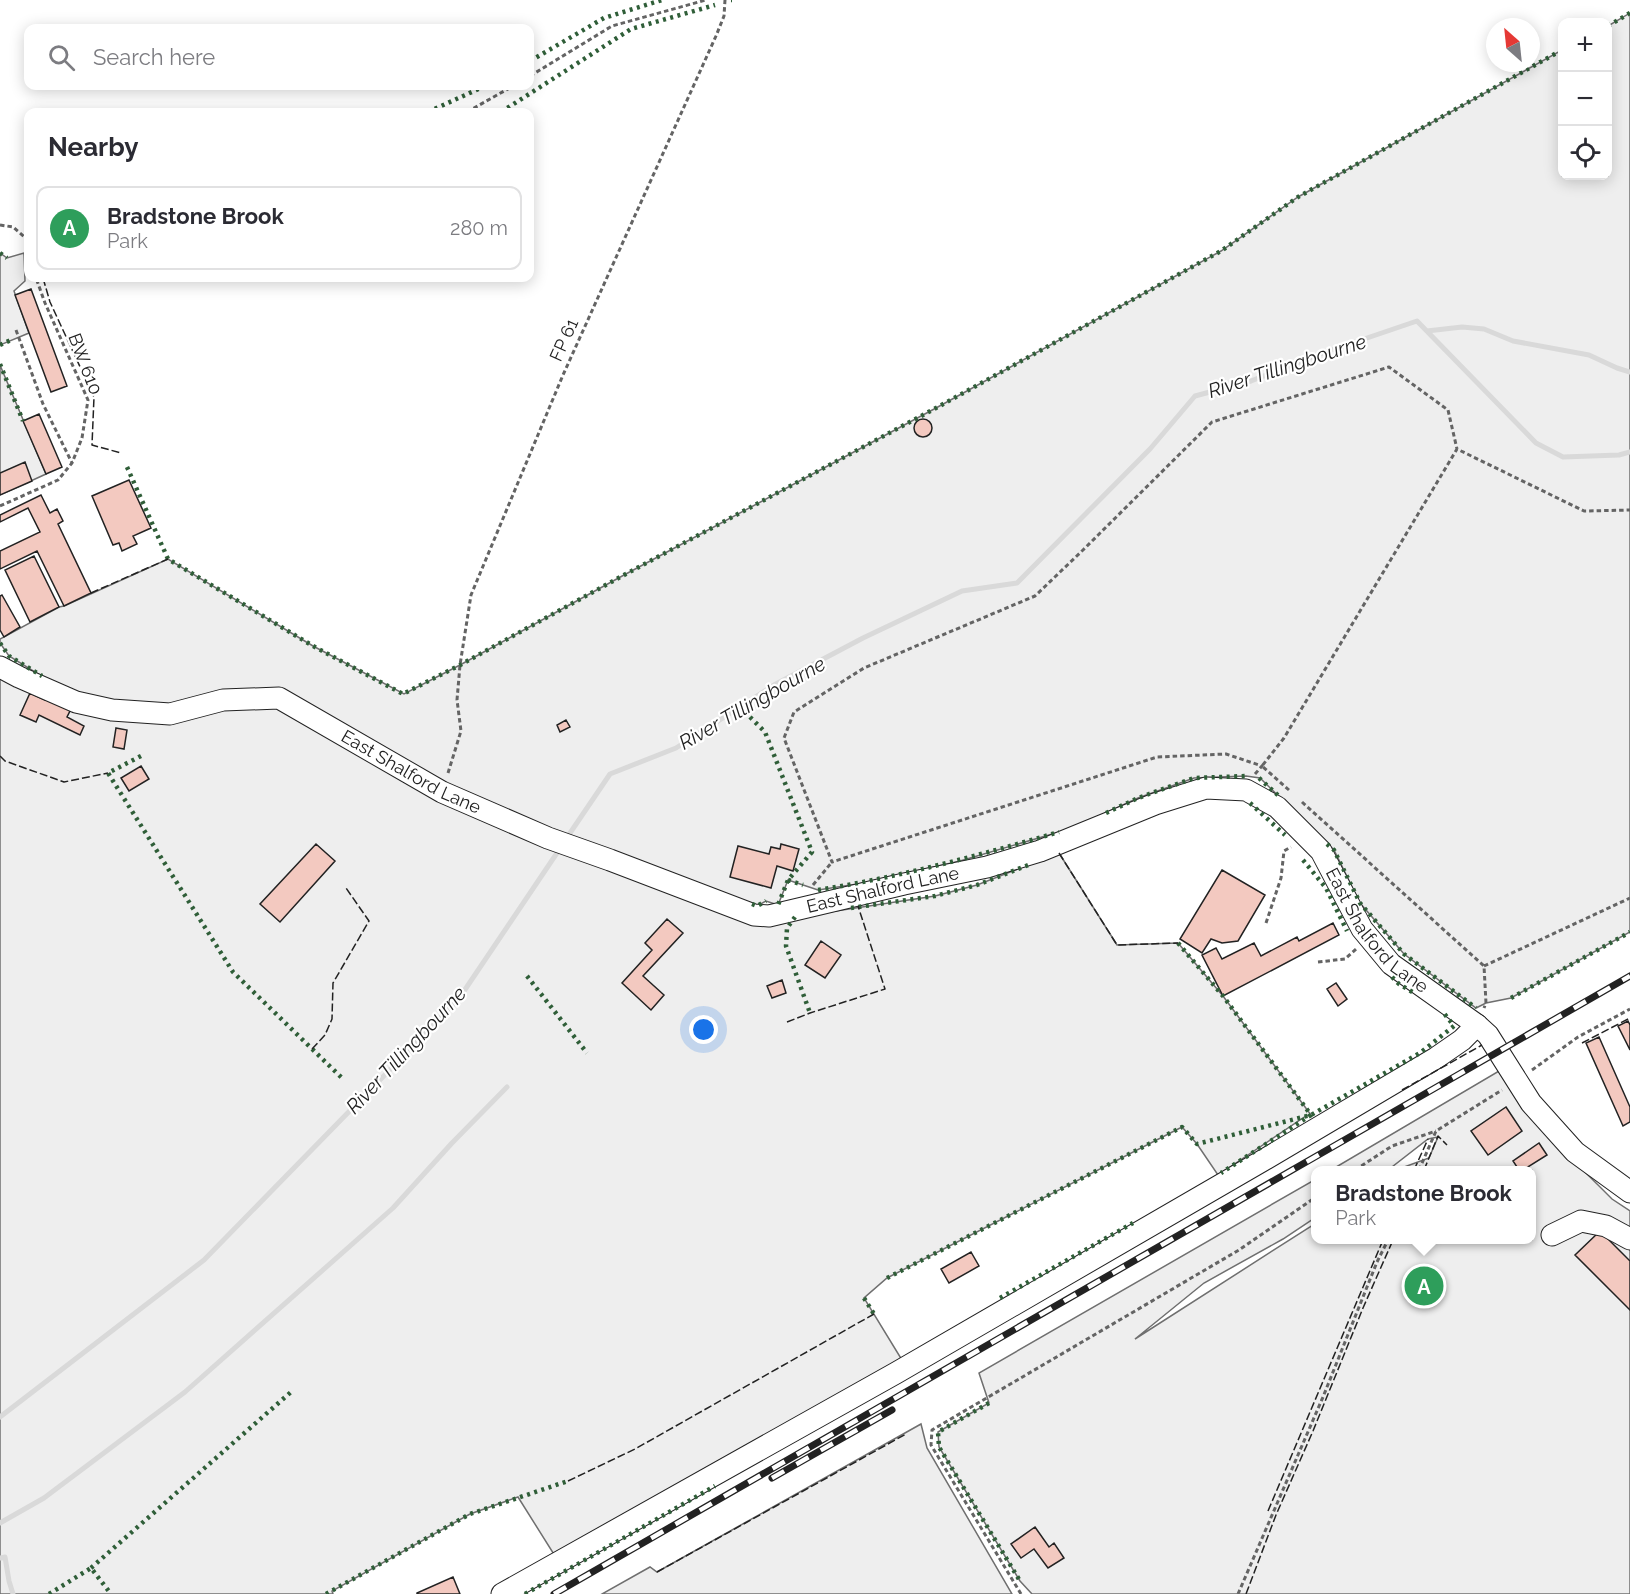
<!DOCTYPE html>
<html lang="en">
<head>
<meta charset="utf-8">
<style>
  :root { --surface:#fff; --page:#f7f7f7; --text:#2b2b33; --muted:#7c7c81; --line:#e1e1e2; --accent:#c62828 }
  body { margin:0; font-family:Raleway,sans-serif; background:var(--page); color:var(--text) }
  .controls { position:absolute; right:18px; top:18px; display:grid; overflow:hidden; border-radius:12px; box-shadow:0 3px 15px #0003 }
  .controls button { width:54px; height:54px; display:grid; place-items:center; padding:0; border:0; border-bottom:2px solid var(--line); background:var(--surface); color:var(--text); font:30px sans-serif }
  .compass { position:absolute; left:1486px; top:18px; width:54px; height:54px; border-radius:50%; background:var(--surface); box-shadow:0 3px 15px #0003; rotate:333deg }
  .you { position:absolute; left:704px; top:1030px; width:21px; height:21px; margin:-15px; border:4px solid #fff; border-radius:50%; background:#1a73e8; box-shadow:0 0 0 9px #1a73e833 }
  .badge { display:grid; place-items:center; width:39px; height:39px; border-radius:50%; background:var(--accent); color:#fff; font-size:20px; font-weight:700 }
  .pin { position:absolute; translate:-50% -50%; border:3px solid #fff; box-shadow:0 2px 6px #0006 }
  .popup { position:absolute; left:1311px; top:1166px; width:225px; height:78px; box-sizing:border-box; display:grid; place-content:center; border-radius:12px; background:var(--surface); filter:drop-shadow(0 2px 4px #0005); font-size:20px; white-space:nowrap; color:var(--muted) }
  .popup b { font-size:22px; color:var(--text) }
  .popup::after { content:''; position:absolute; left:50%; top:100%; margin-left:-12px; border:12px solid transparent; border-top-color:var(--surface) }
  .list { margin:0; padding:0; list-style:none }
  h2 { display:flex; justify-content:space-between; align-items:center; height:78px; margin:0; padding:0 24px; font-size:26px }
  h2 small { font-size:20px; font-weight:400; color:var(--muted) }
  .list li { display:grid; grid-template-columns:39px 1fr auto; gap:18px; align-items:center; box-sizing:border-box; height:84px; margin:0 12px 12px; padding:0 12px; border:2px solid var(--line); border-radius:12px }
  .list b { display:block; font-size:22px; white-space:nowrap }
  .list p { margin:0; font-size:20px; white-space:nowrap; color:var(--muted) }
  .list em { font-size:20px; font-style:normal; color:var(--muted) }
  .icon { flex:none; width:33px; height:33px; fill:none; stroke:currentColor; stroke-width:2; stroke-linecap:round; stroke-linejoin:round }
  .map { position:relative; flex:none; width:1630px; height:1594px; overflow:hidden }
  .search { position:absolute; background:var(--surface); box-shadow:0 3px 15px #0003; left:24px; top:24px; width:510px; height:66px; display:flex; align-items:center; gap:15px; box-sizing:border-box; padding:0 21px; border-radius:12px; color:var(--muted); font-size:22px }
  .panel { position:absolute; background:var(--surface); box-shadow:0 3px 15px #0003; left:24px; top:108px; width:510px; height:174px; border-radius:12px }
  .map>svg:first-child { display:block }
  .green { fill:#eee; stroke:#6f6f6f; stroke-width:1.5 }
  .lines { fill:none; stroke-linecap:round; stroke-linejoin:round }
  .stream { stroke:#d9d9d9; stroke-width:5 }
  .building { fill:#f3c9c0; stroke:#222; stroke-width:1.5 }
  .minor-casing { stroke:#222; stroke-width:23 }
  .path { stroke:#646464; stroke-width:3; stroke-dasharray:4.5 3; stroke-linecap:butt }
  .minor { stroke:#fff; stroke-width:21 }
  .rail-casing { stroke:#222; stroke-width:7 }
  .rail { stroke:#fff; stroke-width:4.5; stroke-dasharray:14; stroke-linecap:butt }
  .hedge { stroke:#2f5e38; stroke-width:4.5; stroke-dasharray:3 4.5; stroke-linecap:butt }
  .fence { stroke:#222; stroke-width:1.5; stroke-dasharray:8 3; stroke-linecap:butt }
  .labels { text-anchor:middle; stroke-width:4.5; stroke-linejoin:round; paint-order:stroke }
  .street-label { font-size:18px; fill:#222; stroke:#fff }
  .water-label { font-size:20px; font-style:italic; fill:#222; stroke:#fff }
</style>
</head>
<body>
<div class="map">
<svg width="1630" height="1594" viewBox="0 0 1630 1594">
  <rect width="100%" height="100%" fill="#fff"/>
  <path class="green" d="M1630,13V932L1511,998L1486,1003L1476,1008L1404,954L1360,903L1334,850L1260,778L1246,776L1194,778L1138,798L1073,828L960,861L864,883L818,890L788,880L778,905L766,901L757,906L601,864L796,917L935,896L977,885L1059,853L1117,945L1178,943L1223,996L1311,1115L1306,1116L1218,1175L1197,1144L1182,1127L887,1278L864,1298L902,1360L555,1556L518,1497L470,1514L332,1591L333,1594H0V674L112,703L59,687L9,656L0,643V639L59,607L64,606L168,559L313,646L404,694L460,665L624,575L936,408L1221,251L1298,197L1562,50V176H1608V26Z
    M0,253L7,258L24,253L25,281L14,291L29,333L0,345Z
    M0,365L46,474L0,495Z
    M1499,1071L1540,1127L1612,1199L1630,1211V1594H1032L1020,1581L939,1447L938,1432L989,1403L979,1373L1316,1179V1217L1283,1239L1204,1283L1135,1339L1316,1223V1240H1532V1170H1396L1429,1158L1438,1137L1428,1139L1388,1170H1331Z
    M921,1424L927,1448L1012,1594H602L650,1567L657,1572Z"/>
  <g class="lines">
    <path class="stream" d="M1427,331L1462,327L1484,329L1513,341L1589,355L1617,368L1630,372
      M566,839L610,774L676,748L774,685L863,638L962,591L1017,583L1150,449L1195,396L1251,381L1317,355L1417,321L1536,443L1563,457L1619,455L1630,452
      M0,1417L204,1260L458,1000L561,847
      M0,1523L44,1498L185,1392L393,1208L452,1143L507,1087
      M0,1558L5,1557L9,1581L13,1594"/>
  </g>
  <path class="building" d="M31,289L67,386L51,392L15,295Z
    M39,414L62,467L46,474L23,421Z
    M914 428a9 9 0 1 1 18 0a9 9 0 1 1-18 0Z
    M25,462L32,481L0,495V473Z
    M129,480L151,528L133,536L137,544L122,551L119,543L113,545L92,496Z
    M41,495L50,513L57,509L63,521L58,524L91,593L64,606L37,551L0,569V551L40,532L28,508L0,522V515Z
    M34,556L59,607L30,622L5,570Z
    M2,595L20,627L4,637L0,630V596Z
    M30,693L45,700L47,695L72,707L67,717L84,726L80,735L39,715L36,722L20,715Z
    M566,720L570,727L560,732L557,725Z
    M116,728L127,730L124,749L113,747Z
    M141,766L149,779L129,791L121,778Z
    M316,844L335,861L280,922L260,904Z
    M781,844L799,849L793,871L777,866L771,888L730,877L738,846L769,854L771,847L780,849Z
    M1222,870L1265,895L1238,941L1222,943L1211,939L1202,953L1180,939Z
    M667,919L683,933L643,976L664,995L651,1010L622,983L652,950L645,943Z
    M1333,923L1339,935L1223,996L1202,955L1216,948L1222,959L1254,943L1261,956L1297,937L1299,941Z
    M821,941L841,955L825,978L805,965Z
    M782,980L786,993L772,998L767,986Z
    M1336,983L1347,999L1338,1006L1327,989Z
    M1628,1021L1630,1025V1050L1618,1026Z
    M1599,1037L1630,1107V1122L1623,1126L1586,1043Z
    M1506,1107L1522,1131L1488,1155L1471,1131Z
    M1539,1143L1547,1155L1523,1170H1519L1513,1161Z
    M1600,1231L1630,1261V1310L1575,1255Z
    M971,1252L979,1266L949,1283L941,1269Z
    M1035,1527L1049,1547L1054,1543L1064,1558L1048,1568L1034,1549L1021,1558L1011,1544Z
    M453,1577L460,1594H417V1593Z"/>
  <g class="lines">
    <g class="minor-casing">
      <g id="minor">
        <path id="s1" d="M0,667L19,677L76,702L112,710L170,714L223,700L279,698L442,792L548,838L610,860L754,915L769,916L904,884L987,867L1040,851L1155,804L1206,788L1246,790L1277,807L1321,851L1362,929L1391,964L1477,1025L1488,1035L1531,1103L1575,1152L1630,1192"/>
        <path d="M1552,1235L1581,1221L1606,1226L1630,1239"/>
        <path d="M502,1594L896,1373L1262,1161L1436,1058L1462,1040L1477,1025"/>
      </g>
    </g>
    <path class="path" d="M530,76L612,26L706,0
      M467,112L513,86
      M0,225L13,227L28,240
      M16,330L43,404L72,463
      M0,506L58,480L72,463L82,438L88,400L45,303L36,278
      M448,773L461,731L457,700L460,665L471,595L563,375L716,36L724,16L725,0
      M1255,774L1262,766L1226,754L1157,757L832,862L784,738L794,712L864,668L1035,596L1083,550L1212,422L1389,367L1448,410L1457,449
      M1289,790L1262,766L1284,738L1457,449L1584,511L1630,510
      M1302,802L1484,966L1486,1003L1484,1008
      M813,885L832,862
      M1266,923L1281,878L1284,851L1291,847
      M1318,962L1345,959L1356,949
      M1484,966L1630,898
      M1532,1070L1578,1037L1630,1009
      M1355,1170L1392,1146L1436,1131
      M1419,1170L1436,1131L1502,1090
      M1021,1594L931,1445L932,1430L1239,1250L1316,1197
      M1238,1594L1323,1397L1377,1262L1388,1240"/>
    <use href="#minor" class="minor"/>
    <g class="rail-casing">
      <path id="rail" d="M772,1478L892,1410
        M554,1594L1630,976"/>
    </g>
    <use href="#rail" class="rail"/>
    <path class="hedge" d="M731,0H732
      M1608,26L1630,13
      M530,61L604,18L662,0
      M428,112L485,86
      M501,112L631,29L715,5
      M0,253L7,258
      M43,278H45
      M0,345L11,340
      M0,364L23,421
      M127,467L168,559L313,646L403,694L460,665L624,575L936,408L1221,251L1298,197L1562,50
      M0,643L9,656L42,676
      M750,717L765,732L812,852L788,880L778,905
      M141,756L108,773L233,972L344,1080
      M1259,778L1281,798
      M1250,803L1285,835
      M1106,813L1138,798L1194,778L1246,776
      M1327,844L1334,850L1360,903L1404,954L1476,1008
      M1303,860L1326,888L1347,931
      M788,880L803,885
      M818,890C900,877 980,855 1059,832
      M752,904L757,906L766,901
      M851,908L935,896L977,885L1031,864
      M795,917L787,928L786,946L810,1013
      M1178,943L1223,996L1311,1115L1221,1173
      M527,976L587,1053
      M1392,977L1399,984L1414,993
      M1511,998L1630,932
      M887,1278L1182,1127L1197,1144L1311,1115L1420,1053L1454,1026L1443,1012
      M864,1298L874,1314
      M1000,1298L1133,1223
      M989,1403L938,1432L939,1447L1020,1581
      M91,1568L291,1392
      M49,1594L91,1568L111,1594
      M326,1594L470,1514L568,1481
      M525,1594L715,1486"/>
    <path class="fence" d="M43,278L50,302L94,397L92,445L121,453
      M91,593L168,559
      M0,756L5,761L64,782L108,773
      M1059,853L1117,945L1178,943
      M787,1022L810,1013L885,989L858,906
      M1582,1043L1630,1018
      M312,1049L325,1035L332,1019L333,983L369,921L346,888
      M1402,1090L1482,1045
      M1414,1170L1428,1139
      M1424,1170L1438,1136L1447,1145
      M568,1481L635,1449L874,1314
      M1268,1511L1383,1240
      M657,1572L906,1434
      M1246,1594L1276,1515L1313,1431L1363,1308L1393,1240"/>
  </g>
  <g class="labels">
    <g class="street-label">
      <text transform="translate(564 340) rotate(-66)" y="6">FP 61</text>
      <text transform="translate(85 364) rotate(69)" y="6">BW 610</text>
      <text dy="6" stroke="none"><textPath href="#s1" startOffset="441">East Shalford Lane</textPath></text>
      <text dy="6" stroke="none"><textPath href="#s1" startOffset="945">East Shalford Lane</textPath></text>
      <text dy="6" stroke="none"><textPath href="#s1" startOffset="1521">East Shalford Lane</textPath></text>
    </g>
    <g class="water-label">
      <text transform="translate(1287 366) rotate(-18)" y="7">River Tillingbourne</text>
      <text transform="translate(752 703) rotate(-30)" y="7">River Tillingbourne</text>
      <text transform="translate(406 1050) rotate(-47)" y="7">River Tillingbourne</text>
    </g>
  </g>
</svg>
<div class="controls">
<button>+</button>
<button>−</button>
<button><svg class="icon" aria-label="locate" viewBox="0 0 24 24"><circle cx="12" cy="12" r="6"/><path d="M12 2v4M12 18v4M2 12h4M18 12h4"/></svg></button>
</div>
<svg class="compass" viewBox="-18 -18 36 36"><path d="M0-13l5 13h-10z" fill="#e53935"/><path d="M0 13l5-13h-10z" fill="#7c7c81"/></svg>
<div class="you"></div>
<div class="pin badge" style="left:1424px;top:1286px;background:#2e9e5b">A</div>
<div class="popup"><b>Bradstone Brook</b>Park</div>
<div class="search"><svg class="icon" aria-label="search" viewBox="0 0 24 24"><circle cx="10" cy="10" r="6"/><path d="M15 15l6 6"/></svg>Search here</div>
<section class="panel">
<h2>Nearby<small></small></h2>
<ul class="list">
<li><span class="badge" style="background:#2e9e5b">A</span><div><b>Bradstone Brook</b><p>Park</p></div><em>280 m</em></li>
</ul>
</section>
</div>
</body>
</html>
